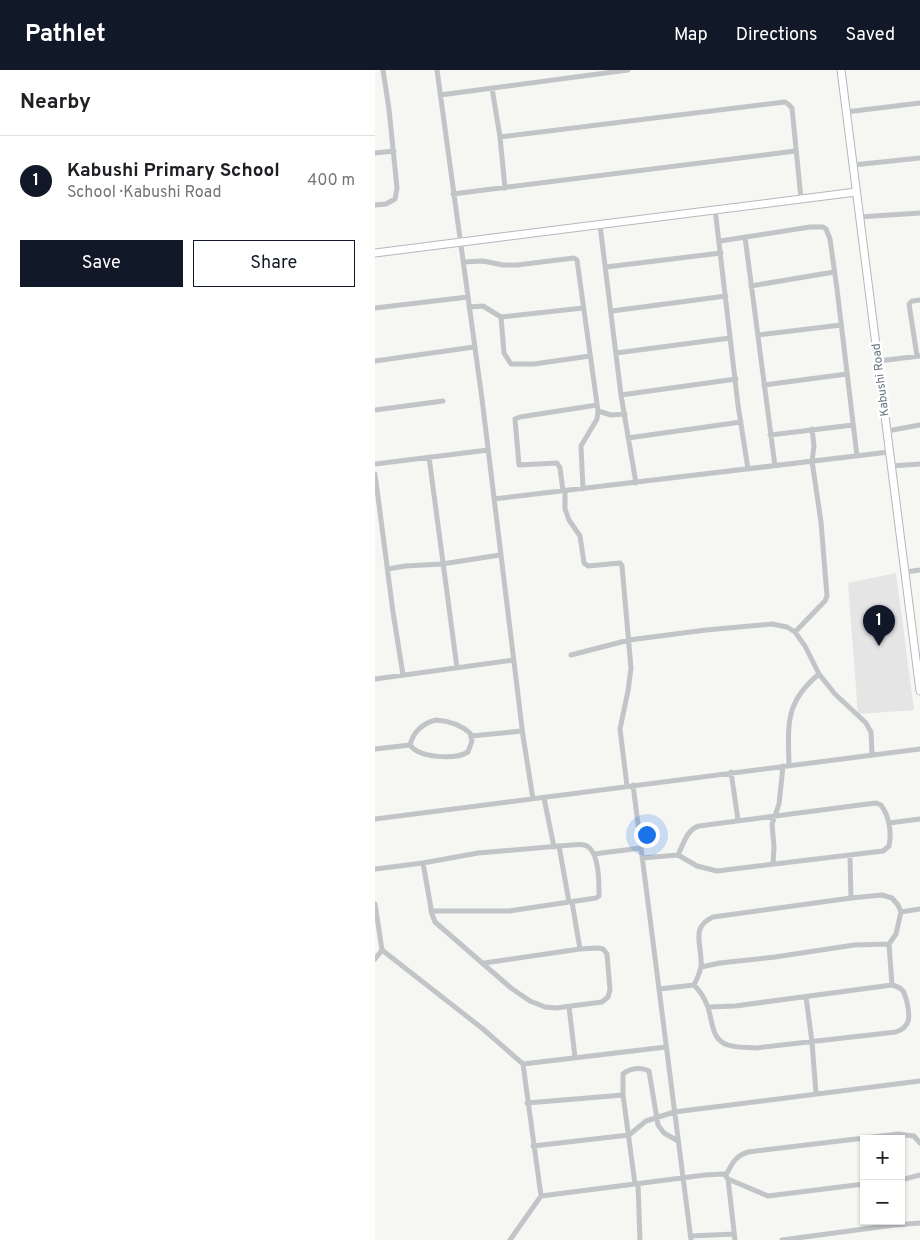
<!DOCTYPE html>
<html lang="en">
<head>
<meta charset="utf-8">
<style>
  :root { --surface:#fff; --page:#f2f2f2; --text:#202124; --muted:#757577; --line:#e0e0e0; --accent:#111827 }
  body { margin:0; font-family:Overpass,sans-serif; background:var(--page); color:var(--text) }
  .controls { position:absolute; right:15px; bottom:15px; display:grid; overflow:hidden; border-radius:0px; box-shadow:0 1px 4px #0004 }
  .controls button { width:45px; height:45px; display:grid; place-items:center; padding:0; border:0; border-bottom:1px solid var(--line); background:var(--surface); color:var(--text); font:25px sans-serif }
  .you { position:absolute; left:271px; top:764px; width:18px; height:18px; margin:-12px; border:4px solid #fff; border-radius:50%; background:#1a73e8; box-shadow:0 0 0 8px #1a73e833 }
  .badge { display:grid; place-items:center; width:32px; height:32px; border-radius:50%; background:var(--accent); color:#fff; font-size:16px; font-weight:700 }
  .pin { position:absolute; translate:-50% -41px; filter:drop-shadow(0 1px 2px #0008) }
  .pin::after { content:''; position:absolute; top:26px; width:18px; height:15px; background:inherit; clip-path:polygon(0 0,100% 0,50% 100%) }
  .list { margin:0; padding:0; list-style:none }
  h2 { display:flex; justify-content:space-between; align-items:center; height:65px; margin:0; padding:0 20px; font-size:21px }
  h2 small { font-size:16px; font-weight:400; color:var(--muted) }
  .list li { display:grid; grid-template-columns:32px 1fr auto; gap:15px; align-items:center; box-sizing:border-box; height:90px; padding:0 20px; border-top:1px solid var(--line) }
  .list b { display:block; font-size:19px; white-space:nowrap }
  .list p { margin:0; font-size:16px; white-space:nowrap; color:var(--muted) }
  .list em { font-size:16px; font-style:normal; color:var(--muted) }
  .actions { display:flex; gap:10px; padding:15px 20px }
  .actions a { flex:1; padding:11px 0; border:1px solid var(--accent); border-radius:0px; text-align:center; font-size:18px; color:var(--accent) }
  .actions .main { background:var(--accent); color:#fff }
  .map { position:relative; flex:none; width:545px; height:1170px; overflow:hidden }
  header { display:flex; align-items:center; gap:30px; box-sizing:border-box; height:70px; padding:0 25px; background:var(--accent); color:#fff }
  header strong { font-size:24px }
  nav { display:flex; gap:28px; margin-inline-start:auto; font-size:18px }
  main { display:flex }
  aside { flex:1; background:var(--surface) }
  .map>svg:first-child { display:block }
  .built { fill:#e4e5e4 }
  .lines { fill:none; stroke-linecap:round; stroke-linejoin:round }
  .secondary-casing { stroke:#b3b8bd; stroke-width:9 }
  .street { stroke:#c1c5c8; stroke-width:5 }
  .secondary { stroke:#fff; stroke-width:7 }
  .labels { text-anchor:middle; stroke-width:5; stroke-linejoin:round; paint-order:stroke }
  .street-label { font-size:12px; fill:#657583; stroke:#fff }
</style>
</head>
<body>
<header>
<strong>Pathlet</strong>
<nav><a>Map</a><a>Directions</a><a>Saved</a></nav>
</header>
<main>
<aside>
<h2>Nearby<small></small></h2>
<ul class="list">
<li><span class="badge">1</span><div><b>Kabushi Primary School</b><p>School · Kabushi Road</p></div><em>400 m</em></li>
</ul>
<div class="actions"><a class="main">Save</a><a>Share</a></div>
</aside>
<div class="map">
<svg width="545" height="1170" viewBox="0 0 545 1170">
  <rect width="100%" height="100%" fill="#f6f6f3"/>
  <path class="built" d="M521,503L539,640L483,644L473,513Z"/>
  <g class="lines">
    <g class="secondary-casing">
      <path id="secondary" d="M466,0L545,621
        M0,183L481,122"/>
    </g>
    <path class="street" d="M62,0L107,329L148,666L158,729
      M117,18L125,67L130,118
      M65,25L253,0
      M471,42L545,33
      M125,67L410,32L413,34L417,38L426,129
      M0,83L19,81
      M478,95L545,88
      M78,124L420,81
      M0,135L11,134L20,129L22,118L14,39L8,0
      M340,139L363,335L373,399
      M484,147L545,143
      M225,155L246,325L261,413
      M370,167L400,396
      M345,171L435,157H448L451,159L455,169L462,219L482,386
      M88,192L108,191L128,195H142L199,188L202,190L223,341L222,349L206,376L208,419
      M231,197L346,183
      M376,216L459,202
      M94,237L108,236L126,247L208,238
      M0,238L93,227
      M237,241L351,226
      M126,247L129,283L136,294H159L215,286
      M383,265L466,255
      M241,283L355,268
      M542,286L534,234L537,231L545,230
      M0,291L99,277
      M503,291L545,286
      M389,315L472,304
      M246,325L361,309
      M0,340L68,331
      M223,341L236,345L250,344
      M512,361L545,355
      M395,365L478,355
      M253,368L366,352
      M54,387L82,598
      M0,394L113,380
      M516,396L545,394
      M0,404L18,542L28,605
      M190,420V439L194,450L205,466L209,493L213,496L245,493L247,496L256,598L253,621L245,659L252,716
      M188,421L185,398L182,393L144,395L140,349L145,347L222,335
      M119,429L514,382
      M13,499L30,496L67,494L125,485
      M530,502L545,500
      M420,562L450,531L452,526L446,452L437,391L439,376L437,359
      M196,585L254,570L331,560L397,554L412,557L420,562L430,576L444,604L460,624L491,653L496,662L497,684
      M0,609L139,590
      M61,650C74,651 85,654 95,663L97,671L93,682C80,690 44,688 35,675C38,662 48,653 61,650Z
      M96,666L147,661
      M0,679L35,675
      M414,695C413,654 410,632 444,604
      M356,702L363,750
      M258,715L316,1170
      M169,728L179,777
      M0,749L545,679
      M514,753L545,749
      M184,776L194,832
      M219,784L266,778
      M475,786L476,828
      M267,788L303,785L322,796L342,801L508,781L514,776C517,762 514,746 506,735L501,733L485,735L324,756C312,759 308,775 303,785
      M48,793L57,844L60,852L136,918L155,931L170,937L181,938L227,932L233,927L235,920L232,884L228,879L223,878L205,879L109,893
      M398,794L399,777L397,754L404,734L408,696
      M0,799L48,793L103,783L196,775C201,775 207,773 212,776C223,782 224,809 224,821V826L221,828L134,841H56
      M197,832L205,879
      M0,834L7,880L0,889
      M526,842L545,839
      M7,880L108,959L148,994L166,1126L135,1170
      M326,897L345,893L400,887L479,875L514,874
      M319,915C325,921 329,927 332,935C338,948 335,970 353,975C362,978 372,977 381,978L521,962C536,957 535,946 532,932C531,929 530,924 528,921C525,917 521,916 517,915L360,936L334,937
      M284,919L319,915C322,909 325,903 326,896C328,876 314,858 338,847L476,828L507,825L517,828L523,835L526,842L521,864L514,874L517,915
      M431,927L437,972L441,1024
      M194,937L200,987
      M148,994L291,977
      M248,1025V1004C255,998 266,997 274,1001L283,1055L289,1063L303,1071
      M152,1033L248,1025L260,1114
      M158,1076L254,1065L271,1051L299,1042L545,1011
      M351,1105C357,1094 360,1086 373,1082L523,1064L539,1066L545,1073
      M353,1109L393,1126L489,1114
      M526,1110L545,1105
      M263,1114L265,1170
      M166,1126L330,1105L349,1104L353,1109L360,1170
      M316,1166L359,1164
      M407,1170L519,1155L545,1153"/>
    <use href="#secondary" class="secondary"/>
  </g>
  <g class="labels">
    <g class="street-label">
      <text transform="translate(505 310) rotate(-97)" y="4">Kabushi Road</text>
    </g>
  </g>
</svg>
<div class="controls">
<button>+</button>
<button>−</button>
</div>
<div class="you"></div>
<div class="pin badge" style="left:504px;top:576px">1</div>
</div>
</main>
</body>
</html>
